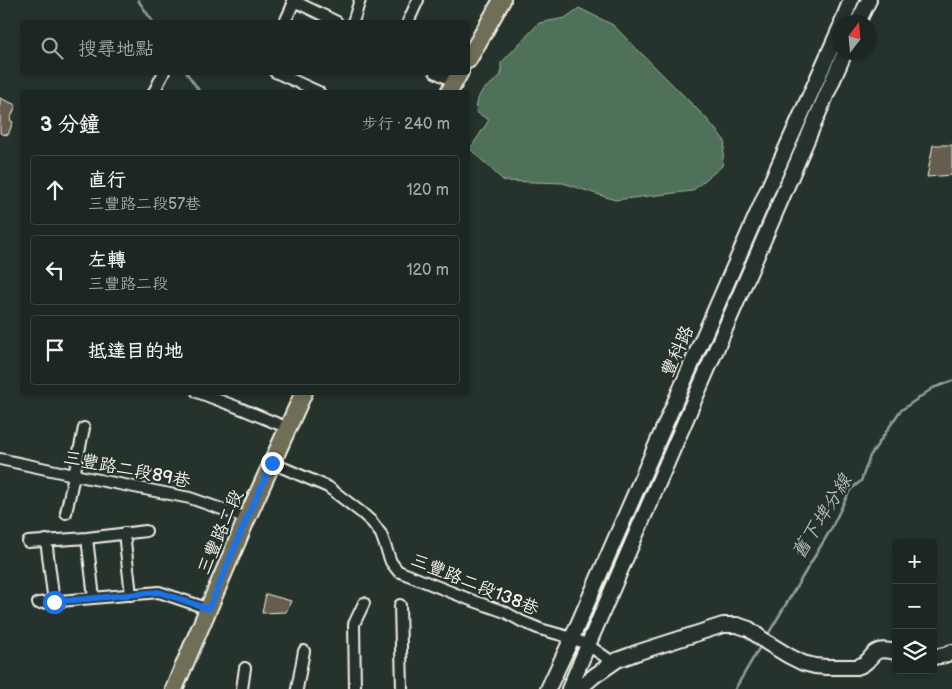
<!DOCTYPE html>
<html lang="zh-TW">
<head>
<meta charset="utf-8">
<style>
  :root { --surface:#1c2622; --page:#29322f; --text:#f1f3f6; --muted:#a0a5a5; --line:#3a4340 }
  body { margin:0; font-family:"Balsamiq Sans","LXGW WenKai TC",sans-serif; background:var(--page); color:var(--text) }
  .controls { position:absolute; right:15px; bottom:15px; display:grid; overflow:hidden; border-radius:5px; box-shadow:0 2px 8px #0003 }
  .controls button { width:45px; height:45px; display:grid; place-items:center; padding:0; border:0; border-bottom:1px solid var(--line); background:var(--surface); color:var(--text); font:25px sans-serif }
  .compass { position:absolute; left:832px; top:15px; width:45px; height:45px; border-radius:50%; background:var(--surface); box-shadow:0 2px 8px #0003; rotate:16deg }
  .stop { position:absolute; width:15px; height:15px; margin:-11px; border:4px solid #1a73e8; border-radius:50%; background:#fff }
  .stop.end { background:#1a73e8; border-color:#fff; box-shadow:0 1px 5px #0008 }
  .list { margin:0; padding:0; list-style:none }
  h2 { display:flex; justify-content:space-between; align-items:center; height:65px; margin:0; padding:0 20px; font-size:21px }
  h2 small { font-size:16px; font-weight:400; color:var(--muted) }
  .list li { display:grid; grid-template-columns:32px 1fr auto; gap:15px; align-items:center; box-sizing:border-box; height:70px; margin:0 10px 10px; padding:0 10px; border:1px solid var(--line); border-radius:5px }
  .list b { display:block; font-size:19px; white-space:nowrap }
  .list p { margin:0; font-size:16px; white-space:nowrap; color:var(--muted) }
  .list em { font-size:16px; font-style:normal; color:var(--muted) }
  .icon { flex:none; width:28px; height:28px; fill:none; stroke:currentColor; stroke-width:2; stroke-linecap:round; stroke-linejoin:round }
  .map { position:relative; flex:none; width:952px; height:689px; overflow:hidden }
  .search { position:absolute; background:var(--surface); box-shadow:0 2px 8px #0003; left:20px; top:20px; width:450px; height:55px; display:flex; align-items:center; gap:12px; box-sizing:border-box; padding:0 18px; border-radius:5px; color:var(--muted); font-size:19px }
  .panel { position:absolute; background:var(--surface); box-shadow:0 2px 8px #0003; left:20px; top:90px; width:450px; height:305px; border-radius:5px }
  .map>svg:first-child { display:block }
  .green { fill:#50715a; stroke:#a2b1a1 }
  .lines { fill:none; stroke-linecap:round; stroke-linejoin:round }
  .stream { stroke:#8f9da1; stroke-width:2.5 }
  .building { fill:#665d50; stroke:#f4f1e8 }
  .street-casing { stroke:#f4f1e8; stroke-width:14 }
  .secondary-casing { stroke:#f4f1e8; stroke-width:18 }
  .primary-casing { stroke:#f4f1e8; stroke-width:20 }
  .street { stroke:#26332d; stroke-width:10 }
  .secondary { stroke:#26332d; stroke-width:14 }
  .primary { stroke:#716e59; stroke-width:16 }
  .route { stroke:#1a73e8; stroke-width:6 }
  .labels { text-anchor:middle; stroke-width:4.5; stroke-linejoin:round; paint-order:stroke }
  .street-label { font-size:18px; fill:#f4f1e8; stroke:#26332d }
  .water-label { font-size:19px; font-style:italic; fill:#b1b9b8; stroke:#26332d }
</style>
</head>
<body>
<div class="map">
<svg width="952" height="689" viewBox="0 0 952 689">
  <rect width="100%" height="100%" fill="#26332d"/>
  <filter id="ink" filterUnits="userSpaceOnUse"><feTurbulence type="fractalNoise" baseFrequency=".02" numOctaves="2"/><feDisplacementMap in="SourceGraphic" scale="10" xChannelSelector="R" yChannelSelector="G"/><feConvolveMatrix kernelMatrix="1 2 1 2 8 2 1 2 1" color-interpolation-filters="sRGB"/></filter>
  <g filter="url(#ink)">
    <path class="green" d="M579,8L613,25L706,118L725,141L722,166L692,191L615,200L563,183L504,181L470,149L489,120L476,112C478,87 485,91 501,75V63L539,23L565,18Z"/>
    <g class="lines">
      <path class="stream" d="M138,0L153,22
        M186,72L200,92
        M767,636L831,529L850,490L861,481L870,456L900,411L933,388L952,381
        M735,689L761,645"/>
    </g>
    <path class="building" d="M0,98L16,105L10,120L13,122L8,135L5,134V135L0,133Z
      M933,145H952V175L927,177Z
      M266,594L291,601L286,612L262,613Z"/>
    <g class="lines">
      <g class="street-casing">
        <path id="street" d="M292,0L337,22
          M285,22L295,0
          M353,22L360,0
          M408,22L418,0
          M275,72L319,92
          M435,72L455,82
          M154,92L164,72
          M197,392L237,407L288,428
          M0,459L74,475L190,498L247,518
          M272,463L328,487L362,513L372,522L381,534L391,562L398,571L471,600L505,612L521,621L540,629L572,638L588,645L614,663
          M66,513L84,428
          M124,533L131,595
          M87,538L94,598
          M46,540L54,602
          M28,542L87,538L146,531
          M38,603L159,592L209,609
          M400,605L402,689
          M242,689L245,668
          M297,689L304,651
          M355,689L354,624L364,603"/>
      </g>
      <g class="secondary-casing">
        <path id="secondary" d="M842,22L851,0
          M858,22L869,0
          M933,657L945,655L952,652
          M548,689L572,638L764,198L840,28
          M569,689L845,52
          M579,689L594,676L617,660L639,652L723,625H737L749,629L766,642L789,656L803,663L815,666L826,667H857C877,661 866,645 896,652"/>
      </g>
      <g class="primary-casing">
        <path id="primary" d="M468,60L502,0
          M449,92L460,72
          M174,689L218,586L247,518L304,392"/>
      </g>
      <use href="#street" class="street"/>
      <use href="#secondary" class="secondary"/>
      <use href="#primary" class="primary"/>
    </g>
  </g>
  <g class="lines" filter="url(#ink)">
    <path class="route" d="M54,602L159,592L209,609L247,518L272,463"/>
  </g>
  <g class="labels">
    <g class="street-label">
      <text transform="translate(677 351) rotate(-66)" y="6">豐科路</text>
      <text transform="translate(127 469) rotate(11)" y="6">三豐路二段89巷</text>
      <text transform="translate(220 532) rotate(-67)" y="6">三豐路二段</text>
      <text transform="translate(475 584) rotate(22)" y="6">三豐路二段138巷</text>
    </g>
    <g class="water-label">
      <text transform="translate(821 516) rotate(-58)" y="7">舊下埤分線</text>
    </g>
  </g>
</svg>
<div class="controls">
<button>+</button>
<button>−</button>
<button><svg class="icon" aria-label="layers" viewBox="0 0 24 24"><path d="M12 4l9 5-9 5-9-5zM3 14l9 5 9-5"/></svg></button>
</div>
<svg class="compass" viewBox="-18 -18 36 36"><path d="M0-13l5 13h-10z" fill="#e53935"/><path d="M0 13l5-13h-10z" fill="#a0a5a5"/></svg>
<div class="stop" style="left:54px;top:602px"></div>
<div class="stop end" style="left:272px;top:463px"></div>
<div class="search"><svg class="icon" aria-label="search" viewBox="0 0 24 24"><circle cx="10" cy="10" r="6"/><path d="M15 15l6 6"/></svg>搜尋地點</div>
<section class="panel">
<h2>3 分鐘<small>步行 · 240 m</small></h2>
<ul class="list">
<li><svg class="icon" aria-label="ahead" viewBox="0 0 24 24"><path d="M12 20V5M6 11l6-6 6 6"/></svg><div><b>直行</b><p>三豐路二段57巷</p></div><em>120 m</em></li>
<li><svg class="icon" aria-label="left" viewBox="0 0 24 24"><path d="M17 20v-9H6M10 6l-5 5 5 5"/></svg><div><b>左轉</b><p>三豐路二段</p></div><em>120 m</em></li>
<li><svg class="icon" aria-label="arrive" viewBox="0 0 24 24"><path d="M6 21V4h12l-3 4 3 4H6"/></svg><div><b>抵達目的地</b></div></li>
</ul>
</section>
</div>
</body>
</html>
